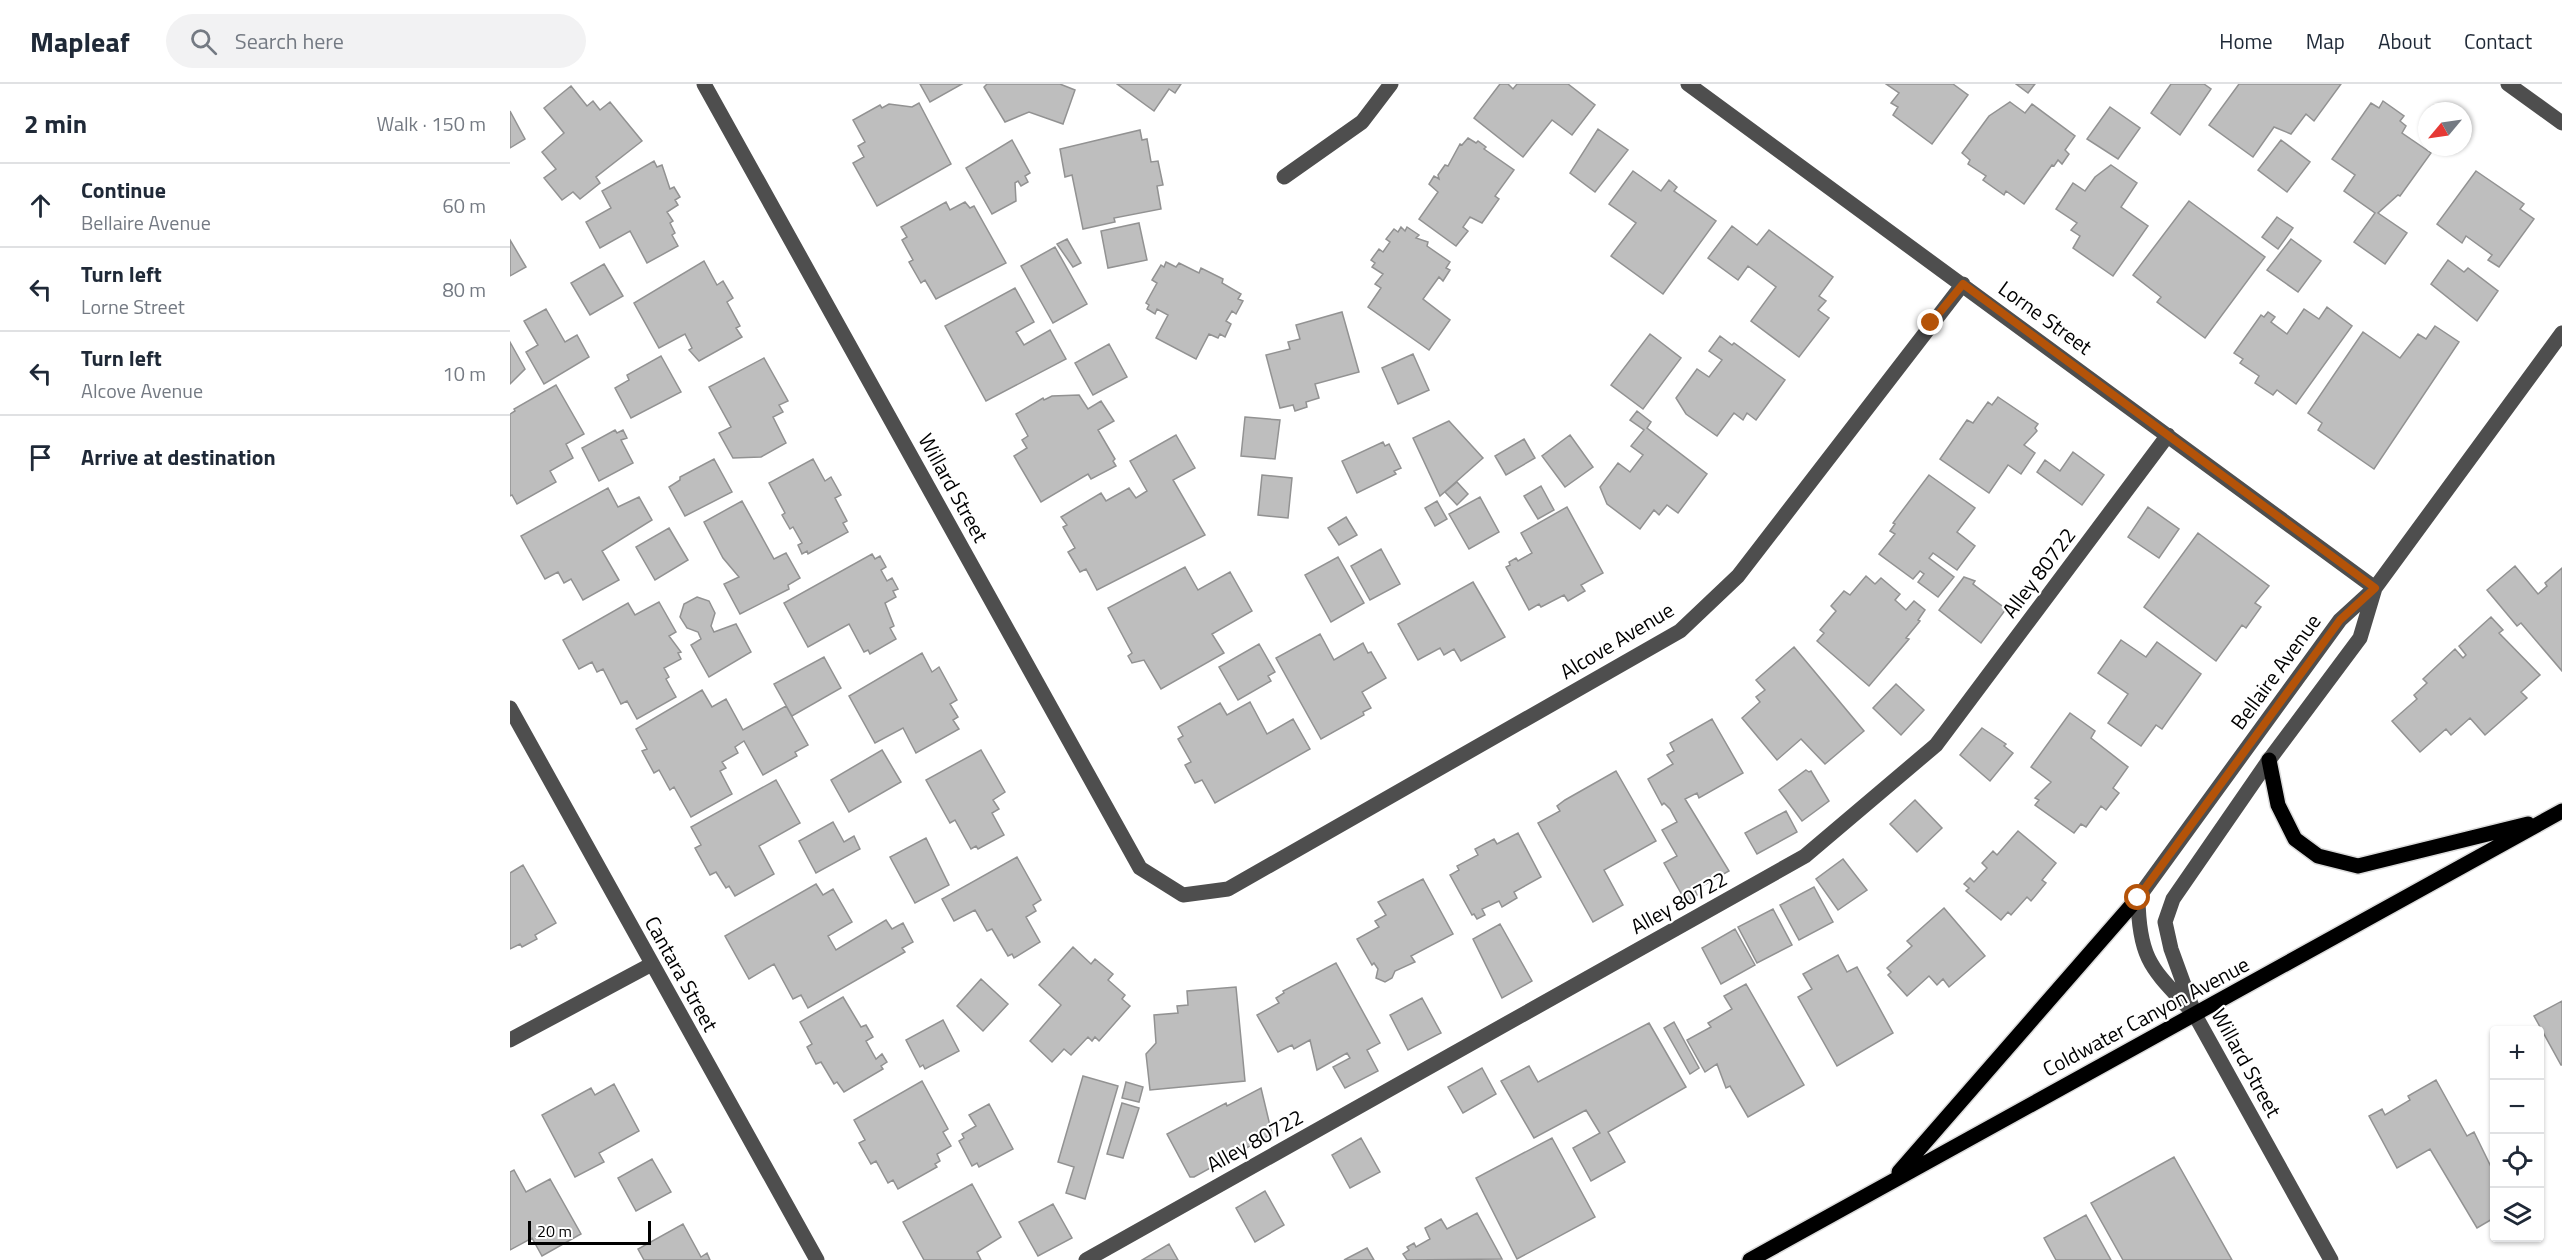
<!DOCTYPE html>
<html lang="en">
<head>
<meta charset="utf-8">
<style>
  :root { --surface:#fff; --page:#f2f2f3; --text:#1f2937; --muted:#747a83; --line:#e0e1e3 }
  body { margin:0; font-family:"Titillium Web",sans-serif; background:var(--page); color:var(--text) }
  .controls { position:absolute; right:18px; bottom:18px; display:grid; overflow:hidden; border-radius:6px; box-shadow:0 2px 4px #0004 }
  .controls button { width:54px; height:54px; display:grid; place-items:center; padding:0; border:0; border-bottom:2px solid var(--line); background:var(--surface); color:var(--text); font:30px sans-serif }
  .compass { position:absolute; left:1908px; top:18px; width:54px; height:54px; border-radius:50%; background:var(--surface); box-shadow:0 2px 4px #0004; rotate:241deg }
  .scale { position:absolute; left:18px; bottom:15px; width:123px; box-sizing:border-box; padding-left:6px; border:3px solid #000; border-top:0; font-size:16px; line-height:21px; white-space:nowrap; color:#000; -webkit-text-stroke:4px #fff; paint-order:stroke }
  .stop { position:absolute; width:18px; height:18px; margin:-14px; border:4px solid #b45309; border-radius:50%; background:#fff }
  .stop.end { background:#b45309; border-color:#fff; box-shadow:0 2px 6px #0008 }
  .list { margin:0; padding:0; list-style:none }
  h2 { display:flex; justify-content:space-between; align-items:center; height:78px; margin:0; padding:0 24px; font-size:26px }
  h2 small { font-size:20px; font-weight:400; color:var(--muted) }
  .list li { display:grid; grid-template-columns:39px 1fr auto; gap:18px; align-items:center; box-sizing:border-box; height:84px; padding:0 24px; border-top:2px solid var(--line) }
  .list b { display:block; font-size:22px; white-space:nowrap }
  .list p { margin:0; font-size:20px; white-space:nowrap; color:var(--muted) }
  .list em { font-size:20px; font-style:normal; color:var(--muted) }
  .icon { flex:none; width:33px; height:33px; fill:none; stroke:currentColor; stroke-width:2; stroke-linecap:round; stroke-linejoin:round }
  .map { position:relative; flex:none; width:2052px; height:1176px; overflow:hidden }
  header { display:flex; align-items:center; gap:36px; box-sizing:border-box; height:84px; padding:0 30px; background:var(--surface); border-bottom:2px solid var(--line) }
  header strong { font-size:28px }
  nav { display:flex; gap:33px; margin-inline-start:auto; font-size:21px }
  .search { width:420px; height:54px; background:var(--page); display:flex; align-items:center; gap:15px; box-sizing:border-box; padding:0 21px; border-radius:33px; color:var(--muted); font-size:22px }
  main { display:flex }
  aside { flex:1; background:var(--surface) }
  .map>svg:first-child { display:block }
  .building { fill:#bebebe; stroke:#929292; stroke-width:1.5 }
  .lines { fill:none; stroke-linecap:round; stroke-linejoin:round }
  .major-casing { stroke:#dbdbdb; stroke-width:18 }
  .minor { stroke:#4e4e4e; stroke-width:15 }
  .major { stroke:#000; stroke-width:15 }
  .route { stroke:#b45309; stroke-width:8 }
  .labels { text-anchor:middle; stroke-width:4.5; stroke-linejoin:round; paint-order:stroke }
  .street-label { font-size:21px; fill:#000; stroke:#fff }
</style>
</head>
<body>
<header>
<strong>Mapleaf</strong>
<div class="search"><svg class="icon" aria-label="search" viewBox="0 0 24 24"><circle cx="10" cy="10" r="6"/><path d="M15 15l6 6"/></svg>Search here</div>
<nav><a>Home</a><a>Map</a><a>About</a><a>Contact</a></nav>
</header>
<main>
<aside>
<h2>2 min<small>Walk · 150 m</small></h2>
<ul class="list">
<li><svg class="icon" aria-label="ahead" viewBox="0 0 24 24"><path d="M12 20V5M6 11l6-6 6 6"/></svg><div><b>Continue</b><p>Bellaire Avenue</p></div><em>60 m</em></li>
<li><svg class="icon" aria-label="left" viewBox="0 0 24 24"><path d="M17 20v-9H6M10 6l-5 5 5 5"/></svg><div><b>Turn left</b><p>Lorne Street</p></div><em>80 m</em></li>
<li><svg class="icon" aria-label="left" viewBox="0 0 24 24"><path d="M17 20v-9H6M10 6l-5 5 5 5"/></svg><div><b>Turn left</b><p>Alcove Avenue</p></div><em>10 m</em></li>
<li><svg class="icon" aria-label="arrive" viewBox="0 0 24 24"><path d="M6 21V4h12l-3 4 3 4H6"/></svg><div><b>Arrive at destination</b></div></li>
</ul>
</aside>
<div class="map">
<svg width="2052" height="1176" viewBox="0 0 2052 1176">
  <rect width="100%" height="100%" fill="#fff"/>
  <path class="building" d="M410,0H452L420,18Z
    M477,0H550L565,6L553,40L519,28L495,38L474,3Z
    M607,0H671L665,9L659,5L644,27Z
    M990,0H998L1003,5L1007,0H1058L1085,21L1062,51L1042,36L1013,73L964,34Z
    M1376,0H1443L1458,11L1422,60L1383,31L1388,23L1381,19L1389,9Z
    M1506,0H1525L1518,9Z
    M1661,0H1694L1701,5L1670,51L1641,29Z
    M1729,0H1831L1804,37L1796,30L1781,50L1764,43L1743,73L1699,41Z
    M61,2L77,22L83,17L90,26L100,18L132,57L86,93L90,99L70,115L63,108L52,116L34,94L46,85L32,68L54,49L34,24Z
    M1873,17L1894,32L1890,37L1896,42L1892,49L1921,69L1890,112L1888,111L1868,129L1897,149L1875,180L1844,158L1865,129L1834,107L1845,91L1822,75L1861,19L1869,24Z
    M1500,18L1515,29L1522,20L1565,52L1555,66L1559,70L1552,80L1548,76L1544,82L1542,81L1514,120L1496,107L1494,111L1473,96L1476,92L1458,80L1460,76L1452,69L1479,32Z
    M409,19L441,80L367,122L343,79L354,73L348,62L355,58L343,36L370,21L372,24L379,20L402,23Z
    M1600,23L1630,44L1608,75L1577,55Z
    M0,27L15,55L0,64Z
    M1088,45L1118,66L1085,108L1060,89Z
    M630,46L632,56L637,55L641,78L648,77L653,101L647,102L651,125L604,134L605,138L573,145L562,91L555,93L550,65Z
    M958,54L966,59L968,57L976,63L974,65L1004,86L985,112L989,115L972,139L960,133L953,143L958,147L946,162L909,135L928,108L919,100L924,92L929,95L928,91L935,81L938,82L950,60L952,61Z
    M502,56L520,89L515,92L518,98L511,102L508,97L505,99L506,117L482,130L456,84Z
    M1771,56L1800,78L1777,108L1748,86Z
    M144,77L147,83L152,81L160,105L164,103L170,113L165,116L168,121L157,128L163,137L160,139L165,149L162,151L168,162L137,179L120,147L90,164L76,138L101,124L92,107Z
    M1601,81L1627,99L1611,123L1638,142L1603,192L1563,164L1570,152L1561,146L1567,139L1546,125L1563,99L1575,107L1585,93Z
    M1123,87L1151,107L1159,96L1167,103L1164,107L1206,137L1153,210L1101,172L1126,139L1099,120Z
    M1966,87L2014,120L2010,125L2024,135L1989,183L1978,176L1982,171L1956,152L1952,159L1927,140Z
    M1679,117L1755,173L1695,254L1647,218L1651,213L1623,191Z
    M436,118L440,126L455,118L460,124L464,122L496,179L426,215L415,196L411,199L399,178L403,176L392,156L397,153L391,143Z
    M1767,133L1783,144L1768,165L1752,153Z
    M629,139L637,176L598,184L591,147Z
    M1222,142L1247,161L1259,146L1323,193L1309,212L1316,217L1308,226L1319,234L1289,273L1241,237L1266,203L1238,182L1228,196L1198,174Z
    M891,143L895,147L897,143L909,151L906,154L918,158L917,162L940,178L936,184L940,186L933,197L929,193L913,215L940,236L919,266L858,223L871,204L865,200L873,190L862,183L865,179L861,176L869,165L873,168L880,158L876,155L884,145L888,148Z
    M557,155L571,179L563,183L547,160Z
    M1781,155L1811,177L1788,208L1757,186Z
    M0,156L16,183L0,192Z
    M545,163L577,220L543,239L511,182Z
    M1938,176L1954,188L1958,184L1988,207L1967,237L1921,200Z
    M194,177L207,201L213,197L223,214L217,218L230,242L226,244L232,253L189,277L179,266L182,264L175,250L149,264L124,219Z
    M656,178L666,183L669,179L689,189L691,184L713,195L712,199L731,210L728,215L733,217L726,230L722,227L716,237L721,240L715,253L710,250L708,254L699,250L686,275L646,254L658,231L647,225L645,230L637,225L639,221L636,219L647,199L642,196L651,181L654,183Z
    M94,180L113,212L80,231L61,199Z
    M505,204L524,238L506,248L514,261L540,246L556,275L476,317L435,242Z
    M1817,223L1842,242L1786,320L1767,306L1763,311L1745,299L1749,292L1730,279L1733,275L1724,269L1751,231L1754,233L1758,228L1765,233L1761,238L1777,250L1794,225L1809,235Z
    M36,225L55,258L67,251L79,273L34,300L16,268L28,261L14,237Z
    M832,228L849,288L805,300L809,314L796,318L797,323L785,327L783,321L770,324L756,271L780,265L778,258L790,255L786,241Z
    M1925,242L1949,258L1864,385L1808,346L1812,339L1798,329L1853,248L1890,274L1908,250L1916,255Z
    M1140,250L1171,274L1133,325L1101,301Z
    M1210,252L1222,261L1224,259L1275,296L1246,336L1237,329L1233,336L1224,329L1207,352L1176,330L1166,314L1187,285L1199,293L1212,276L1199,267Z
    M0,258L15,285L0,300Z
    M599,260L617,293L583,311L565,279Z
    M903,270L919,306L888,320L872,284Z
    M151,272L171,308L121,334L105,304L119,296L117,291Z
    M254,274L278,317L269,321L273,328L263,333L276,359L251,373L223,374L209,349L221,343L199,303Z
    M46,301L74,350L56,360L63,374L40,387L46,398L7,420L2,411L0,412V330L5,327L4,325Z
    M569,311L578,325L591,317L604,337L588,346L605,375L603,377L606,382L581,395L578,390L531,418L504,372L517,364L512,356L518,352L506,330L533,314L534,316L542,312Z
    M1488,313L1528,340L1525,344L1527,347L1514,361L1525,369L1511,390L1498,381L1479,409L1430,375L1457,336L1463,339L1478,318L1482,321Z
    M1127,327L1141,338L1137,344L1197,390L1168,429L1157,421L1149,431L1144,426L1130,445L1097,420L1090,403L1108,379L1120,388L1133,371L1121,362L1134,346L1120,336Z
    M735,333L770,336L765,375L731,372Z
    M939,337L973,374L930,412L903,354Z
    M105,346L107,349L113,346L117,354L111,356L123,379L89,397L72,364Z
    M666,351L685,384L663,396L695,451L587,506L576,485L570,488L558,468L565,464L553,443L557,441L551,433L591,409L596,417L619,404L626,414L637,407L620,377Z
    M1060,351L1083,383L1055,403L1032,372Z
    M1014,355L1025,374L996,391L985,372Z
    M873,358L875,362L879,360L891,384L884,387L886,390L847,409L832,377Z
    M1563,368L1594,391L1572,421L1527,388L1535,376L1550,387Z
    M204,375L222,408L175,432L159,403L170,396V393Z
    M303,375L315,397L321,393L331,411L325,414L337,437L333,439L338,448L298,470L297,467L292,470L288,461L292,459L283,443L280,445L272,431L275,429L259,399Z
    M752,391L782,394L778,434L748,431Z
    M1419,391L1465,424L1447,448L1465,462L1447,486L1423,469L1419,474L1444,493L1428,513L1408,498L1414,490L1410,487L1403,495L1369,470L1385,450L1380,447L1385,440L1383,439Z
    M947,398L958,410L947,421L935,408Z
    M1031,402L1044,426L1028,435L1014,412Z
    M98,404L108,423L129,413L142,436L92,467L109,496L73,516L61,495L54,499L48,488L35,495L11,452Z
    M970,413L989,448L959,465L939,430Z
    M232,417L264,475L276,469L290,494L278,501L279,505L230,530L214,500L229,493L213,474L194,438Z
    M927,417L937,435L925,442L915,424Z
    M1057,423L1093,489L1071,501L1075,507L1058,517L1054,511L1031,523L1029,520L1019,526L996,483L1000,481L999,478L1006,474L1008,477L1022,469L1011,449Z
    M1638,423L1669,445L1649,474L1618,453Z
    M836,433L847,451L829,461L818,444Z
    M159,444L178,476L145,496L126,463Z
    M1688,449L1759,502L1745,519L1751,523L1736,544L1732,541L1706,577L1634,523Z
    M871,465L890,500L860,516L841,482Z
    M362,470L365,475L370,472L376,483L371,486L377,497L382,494L388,505L383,507L386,513L375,519L384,542L380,544L386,555L360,570L358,566L354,568L339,540L298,563L274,519Z
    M828,473L854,519L821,538L795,491Z
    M2005,482L2028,510L2037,502L2035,499L2052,484V587L2011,539L2007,542L1977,506Z
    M675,483L688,506L720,488L742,527L702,550L714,569L651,605L634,576L622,579L618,572L622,569L598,524Z
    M1356,492L1365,500L1371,494L1390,510L1385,516L1396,526L1404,517L1415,526L1408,536L1410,537L1396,554L1399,555L1359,602L1307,557L1314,549L1310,546L1326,527L1321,522L1334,507L1340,511Z
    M1454,493L1465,497L1463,500L1496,525L1471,559L1429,526Z
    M963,498L995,553L951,577L944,565L934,571L930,564L908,576L888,540Z
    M187,513L199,517L205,529L201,542L204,548L226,540L241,568L199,593L181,561L191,555L188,548L177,544L170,533L174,520Z
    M149,518L166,548L159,552L171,568L168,569L171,575L154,584L159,593L156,595L166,613L127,635L117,617L111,620L93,585L87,588L82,578L69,585L53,556L118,519L125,531Z
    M1981,533L1993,546L1989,549L2030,591L2011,608L2017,614L1975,651L1960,634L1941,651L1936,645L1910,668L1882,637L1907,615L1904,611L1917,599L1913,595L1945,565L1953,574L1956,571L1949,562Z
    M810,550L824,576L853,559L858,569L861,568L876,594L852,608L861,624L853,628L854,631L811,655L766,574Z
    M1611,556L1636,573L1647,558L1691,590L1652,645L1646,641L1631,662L1598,639L1618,610L1588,589Z
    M749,560L765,588L758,592L761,597L728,616L709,583Z
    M1284,563L1354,647L1315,680L1291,655L1267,676L1232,634L1250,618L1246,613L1255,606L1246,596Z
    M412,569L422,588L429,583L447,616L440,620L448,633L443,636L449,645L406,669L393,644L365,659L339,612Z
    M314,573L331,604L282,632L264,600Z
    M1386,600L1414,626L1391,651L1363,624Z
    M192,606L202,623L216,615L233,646L276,622L298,661L285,668L287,672L253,691L234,657L225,663L228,669L212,678L216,684L210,687L222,710L181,733L164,703L160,706L149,686L144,689L132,667L137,665L126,645Z
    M740,618L757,650L783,635L800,665L705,719L692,696L685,699L675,681L681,678L668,655L673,652L668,643L710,619L717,631Z
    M1560,629L1585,647L1581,654L1618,683L1603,704L1609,709L1596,726L1591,722L1576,743L1571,740L1564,749L1525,721L1529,716L1525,714L1541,698L1521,683Z
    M1202,635L1233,689L1189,714L1187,709L1175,715L1219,787L1185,806L1187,811L1176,818L1154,779L1167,772L1152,746L1167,738L1160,725L1154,719L1152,721L1138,695L1163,680L1157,671L1164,667L1160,659Z
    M1472,644L1496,660L1494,662L1503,669L1480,697L1450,671Z
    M372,666L391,698L339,728L321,696Z
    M471,666L495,708L483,716L489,725L482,729L494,751L468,765L466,762L461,765L445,736L440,739L416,696Z
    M1296,686L1299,688L1301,687L1319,717L1292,737L1269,706Z
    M1106,687L1146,757L1094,786L1113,821L1083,838L1028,739L1050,727L1047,722L1055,716Z
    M266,696L290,739L249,762L264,790L225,812L219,802L216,804L206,788L200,791L185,764L191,761L181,743Z
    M1405,716L1432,744L1407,768L1380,740Z
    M1276,727L1287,748L1247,770L1235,749Z
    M323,738L334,758L344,752L350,765L306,789L289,757Z
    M1508,747L1546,779L1532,796L1536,799L1521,817L1517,813L1501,831L1498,828L1491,836L1456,807L1459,804L1454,800L1460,794L1464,798L1477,784L1472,779L1483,767L1487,771Z
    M1008,749L1031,793L1004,808L1007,814L992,823L989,817L972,825L975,831L967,835L964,830L962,831L940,791L949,786L947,782L968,771L965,765L984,755L987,760Z
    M416,754L439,801L405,819L380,773Z
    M507,773L531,816L523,821L526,827L516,833L530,858L504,874L502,870L498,872L482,845L477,847L465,826L444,837L432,815Z
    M1333,775L1357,806L1328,826L1306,795Z
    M13,781L46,839L25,851L27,855L12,863L10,860L0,865V789Z
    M913,795L943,850L901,872L905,878L885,887L882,894L875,898L866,894L868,885L864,879L862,881L847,855L869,843L865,837L876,831L868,818Z
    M306,800L313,811L323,805L342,838L318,852L326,866L376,836L382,845L393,839L403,858L392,864L395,868L298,924L291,911L283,915L264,880L239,895L215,852Z
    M1304,803L1323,838L1289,856L1270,821Z
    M1434,824L1475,872L1439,903L1433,895L1427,901L1419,892L1397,912L1378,891L1381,888L1377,884L1402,862L1397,857Z
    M1263,825L1282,861L1247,879L1228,843Z
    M990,840L1022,897L992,914L963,855Z
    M1225,845L1245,881L1211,900L1192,864Z
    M563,863L581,880L585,875L603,890L598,896L615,911L612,915L620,922L589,957L585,953L582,957L578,953L561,971L554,965L542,978L520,957L551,921L529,901Z
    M1328,871L1337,888L1347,883L1383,949L1327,982L1288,913L1302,905L1293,890Z
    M826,879L870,959L857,966L868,987L835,1004L823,983L840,974L837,969L807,986L800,956L784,965L782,961L768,968L747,931L769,919L766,914L774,909L773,907Z
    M471,895L498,920L473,947L447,922Z
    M1236,900L1294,1001L1238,1033L1220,1002L1216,1004L1207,980L1195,988L1177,956L1201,943L1198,939L1222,925L1214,912Z
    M726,903L735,997L640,1006L636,970L646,959L644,931L668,929L667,922L678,921L677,907Z
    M333,913L351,943L356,941L363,953L356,957L366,975L372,970L377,978L371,982L373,985L334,1008L327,998L324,1000L311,978L306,980L297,963L302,960L290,938Z
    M912,914L931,949L898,966L880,931Z
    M2052,917V981H2051L2024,932Z
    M433,936L449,967L415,985L413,981L410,983L396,956Z
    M1164,938L1189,984L1180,990L1154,944Z
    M1139,939L1176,1003L1098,1048L1115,1078L1081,1097L1063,1064L1090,1049L1076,1026L1024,1054L991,997L1019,982L1028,998Z
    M972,984L986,1010L953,1029L938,1003Z
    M573,992L608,1002L575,1115L556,1109L564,1083L548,1078Z
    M1926,996L1957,1052L1964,1048L1984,1089V1134L1967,1144L1920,1065L1887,1084L1859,1032L1872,1025L1875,1031L1900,1016L1898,1012Z
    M412,997L438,1045L433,1048L441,1062L427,1070L430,1077L425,1080L427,1083L388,1105L383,1096L378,1099L366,1077L361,1080L349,1059L355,1056L344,1036Z
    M616,998L633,1003L629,1018L612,1014Z
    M104,1000L129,1047L89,1069L94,1078L65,1093L32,1031L81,1004L85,1011Z
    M751,1004L762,1050L684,1093H680L657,1050L716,1019L717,1022Z
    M612,1019L629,1024L613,1074L597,1070Z
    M479,1020L503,1065L469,1083L467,1079L462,1082L449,1057L454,1054L452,1050L466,1042L459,1031Z
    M851,1054L870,1088L840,1104L822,1071Z
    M1042,1054L1085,1133L1007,1175L966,1094Z
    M1664,1073L1722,1176H1613L1581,1119Z
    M142,1075L161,1108L126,1127L108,1094Z
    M4,1086L16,1108L40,1095L71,1150L32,1172L22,1154L0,1166V1088Z
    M462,1100L491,1153L467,1168L471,1176H414L393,1138Z
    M755,1107L774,1141L745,1158L726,1124Z
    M543,1120L562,1154L528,1172L509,1138Z
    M967,1129L992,1175L897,1176L893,1170L899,1166L897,1163L904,1159L906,1163L920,1155L915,1144L931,1135L937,1145Z
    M1576,1131L1601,1176H1546L1534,1154Z
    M173,1140L191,1173L197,1169L200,1176H134L128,1165Z
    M659,1160L668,1176H632Z
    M857,1164L864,1176H834Z"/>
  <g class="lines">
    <g class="major-casing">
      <path id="major" d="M1759,676L1768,721L1785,755L1808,772L1848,782L2018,740
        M1389,1088L1628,814
        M1240,1176L2052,727"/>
    </g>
    <path class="minor" d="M194,0L630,784L673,811L718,805L1170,547L1228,492L1453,200
      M1178,0L1865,504
      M1998,0L2052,39
      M774,93L852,38L881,0
      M0,624L307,1176
      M1685,931C1644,886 1629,879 1628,814L1830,536L1865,504L2052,249
      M0,956L142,880
      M576,1176L1295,772L1426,661L1658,351
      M1821,1176L1685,931L1661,865L1655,838L1663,815L1759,676L1850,554L1865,504"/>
    <use href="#major" class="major"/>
  </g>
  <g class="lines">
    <path class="route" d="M1421,239L1453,200L1865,504L1830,536L1628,814"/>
  </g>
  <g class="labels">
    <g class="street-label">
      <text transform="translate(1535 234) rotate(36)" y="7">Lorne Street</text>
      <text transform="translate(443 404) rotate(61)" y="7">Willard Street</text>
      <text transform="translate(1529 489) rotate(-53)" y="7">Alley 80722</text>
      <text transform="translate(1107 557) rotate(-31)" y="7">Alcove Avenue</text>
      <text transform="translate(1766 588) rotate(-54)" y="7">Bellaire Avenue</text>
      <text transform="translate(1169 819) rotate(-29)" y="7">Alley 80722</text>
      <text transform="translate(171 890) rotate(61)" y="7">Cantara Street</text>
      <text transform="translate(1636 933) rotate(-28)" y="7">Coldwater Canyon Avenue</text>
      <text transform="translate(1736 979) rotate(61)" y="7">Willard Street</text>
      <text transform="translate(745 1057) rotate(-29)" y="7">Alley 80722</text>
    </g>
  </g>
</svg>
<div class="controls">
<button>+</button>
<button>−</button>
<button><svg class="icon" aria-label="locate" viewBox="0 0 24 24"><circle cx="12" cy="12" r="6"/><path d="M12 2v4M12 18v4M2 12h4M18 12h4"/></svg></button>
<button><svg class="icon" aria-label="layers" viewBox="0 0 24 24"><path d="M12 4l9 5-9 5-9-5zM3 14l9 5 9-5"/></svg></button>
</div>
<svg class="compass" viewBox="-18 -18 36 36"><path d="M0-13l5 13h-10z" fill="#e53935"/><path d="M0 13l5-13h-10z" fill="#747a83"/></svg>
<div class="scale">20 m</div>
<div class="stop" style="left:1628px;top:814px"></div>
<div class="stop end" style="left:1421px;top:239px"></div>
</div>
</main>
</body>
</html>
